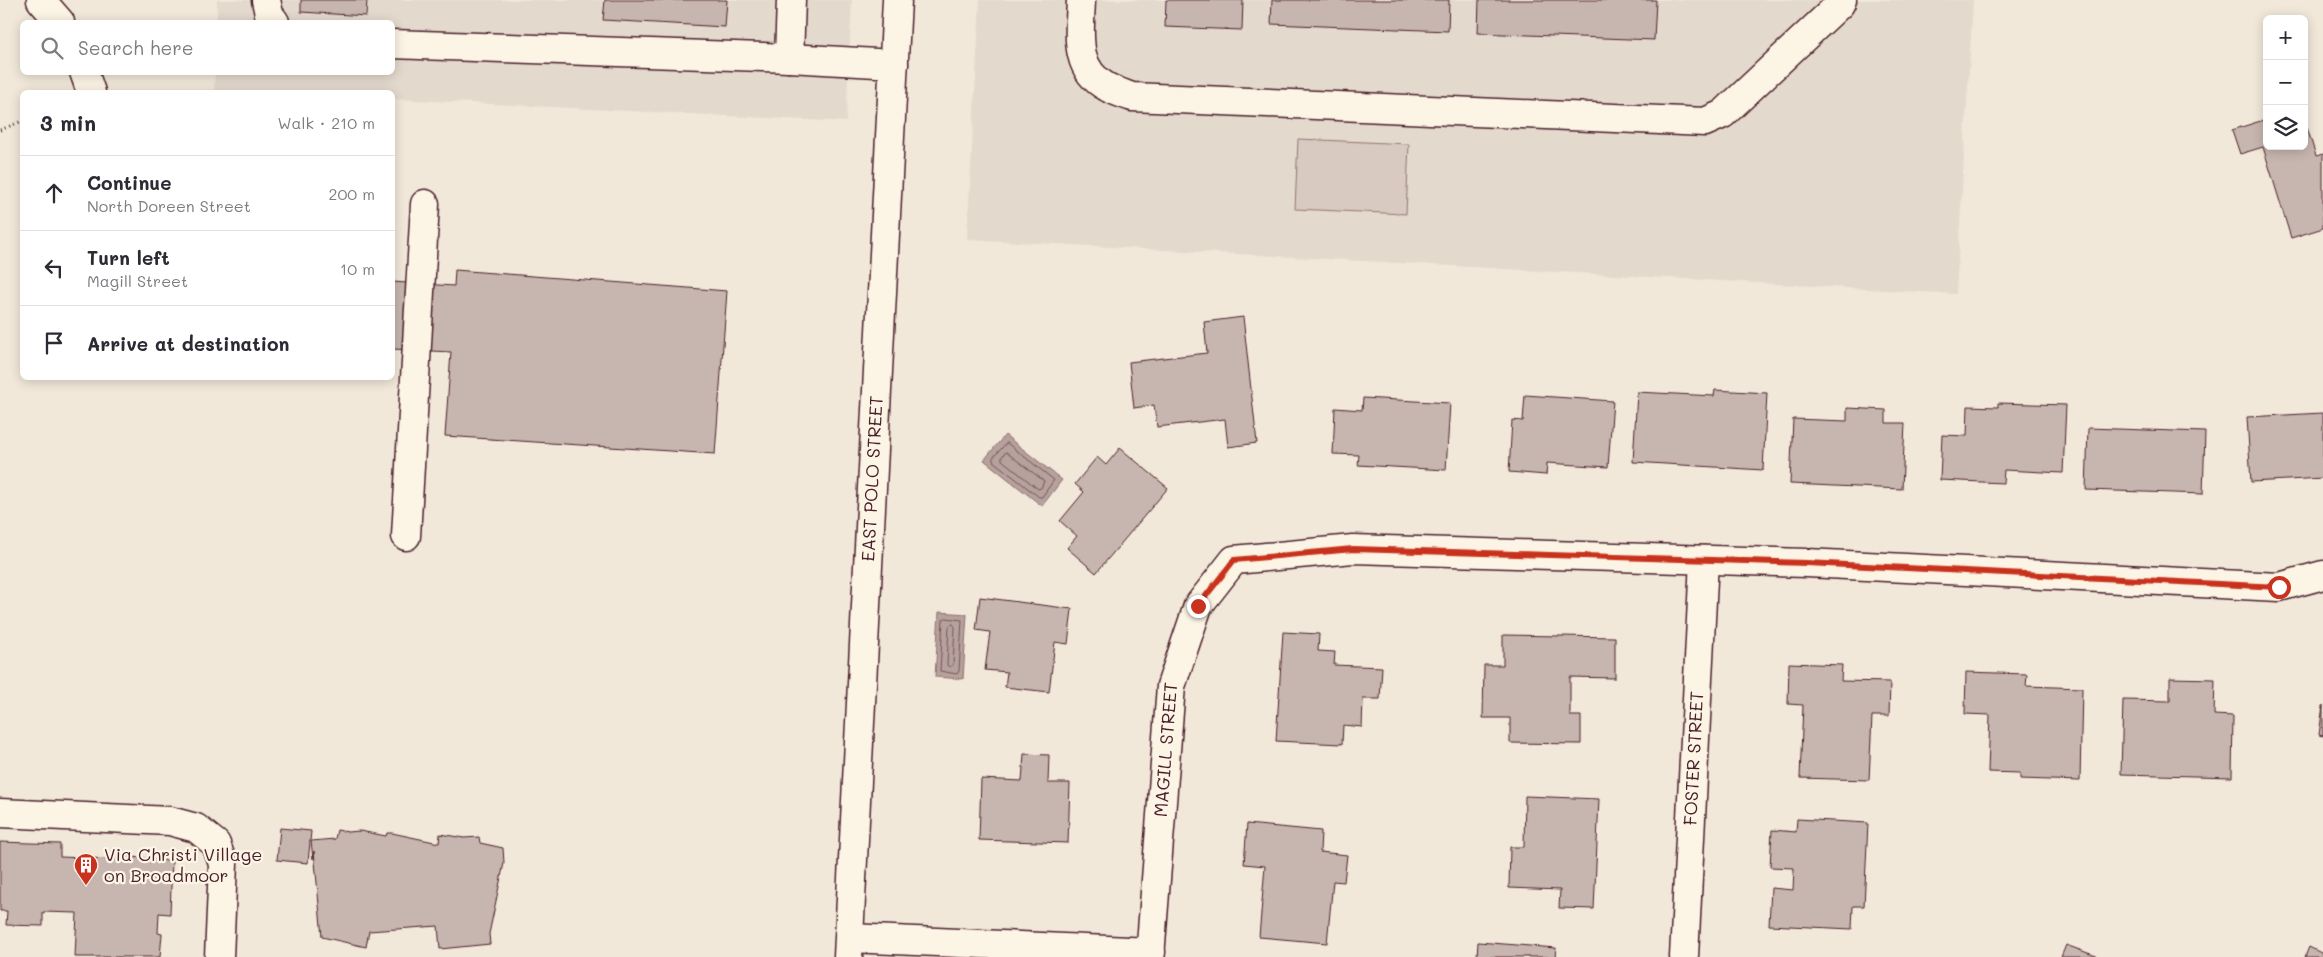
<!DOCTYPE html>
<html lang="en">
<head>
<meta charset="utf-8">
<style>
  :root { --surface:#fff; --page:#f2f2f3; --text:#2b2b33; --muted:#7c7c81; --line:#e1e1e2 }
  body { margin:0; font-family:Mali,sans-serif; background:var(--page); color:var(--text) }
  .controls { position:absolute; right:15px; top:15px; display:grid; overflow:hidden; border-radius:8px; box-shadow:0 2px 12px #0003 }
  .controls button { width:45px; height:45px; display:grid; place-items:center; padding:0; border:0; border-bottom:1px solid var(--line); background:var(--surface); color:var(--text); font:25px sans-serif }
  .stop { position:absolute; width:15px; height:15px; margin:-11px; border:4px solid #c8321e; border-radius:50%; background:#fff }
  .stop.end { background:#c8321e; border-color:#fff; box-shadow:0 1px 5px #0008 }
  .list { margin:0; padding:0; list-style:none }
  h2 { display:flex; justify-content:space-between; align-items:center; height:65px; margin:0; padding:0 20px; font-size:21px }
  h2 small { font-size:16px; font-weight:400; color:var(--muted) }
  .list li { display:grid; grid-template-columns:32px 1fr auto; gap:15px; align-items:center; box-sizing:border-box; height:75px; padding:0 20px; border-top:1px solid var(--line) }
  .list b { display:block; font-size:19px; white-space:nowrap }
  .list p { margin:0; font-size:16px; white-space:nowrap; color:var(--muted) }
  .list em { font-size:16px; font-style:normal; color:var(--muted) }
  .icon { flex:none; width:28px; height:28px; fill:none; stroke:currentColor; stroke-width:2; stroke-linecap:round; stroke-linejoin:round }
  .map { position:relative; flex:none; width:2323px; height:957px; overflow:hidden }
  .search { position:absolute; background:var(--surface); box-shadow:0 2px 12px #0003; left:20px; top:20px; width:375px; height:55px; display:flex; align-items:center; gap:12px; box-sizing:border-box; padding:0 18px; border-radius:8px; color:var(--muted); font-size:19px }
  .panel { position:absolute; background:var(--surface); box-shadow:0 2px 12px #0003; left:20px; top:90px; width:375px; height:290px; border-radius:8px }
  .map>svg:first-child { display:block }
  .built { fill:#e4d9cd }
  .green { fill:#d8cac0; stroke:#917476 }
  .water { fill:#b6a19c; stroke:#8b6d6f }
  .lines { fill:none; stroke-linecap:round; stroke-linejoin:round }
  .shore { stroke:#755358; stroke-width:1 }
  .building { fill:#c7b6af; stroke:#4a1f2b }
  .minor-casing { stroke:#4a1f2b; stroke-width:31 }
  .path { stroke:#4a1f2b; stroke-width:3; stroke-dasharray:1 4; stroke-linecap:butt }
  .minor { stroke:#fcf5e5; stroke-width:28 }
  .route { stroke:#c8321e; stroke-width:6 }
  .labels { text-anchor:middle; stroke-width:4.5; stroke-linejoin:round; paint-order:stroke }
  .street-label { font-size:18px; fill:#4a1f2b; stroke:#fcf5e5 }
  .poi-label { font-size:18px; fill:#4a1f2b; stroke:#fcf5e5; text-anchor:start }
</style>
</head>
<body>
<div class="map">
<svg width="2323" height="957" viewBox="0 0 2323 957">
  <rect width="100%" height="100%" fill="#f1e8da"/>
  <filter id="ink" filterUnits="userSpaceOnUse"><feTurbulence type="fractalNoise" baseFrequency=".02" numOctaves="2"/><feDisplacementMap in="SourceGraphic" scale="10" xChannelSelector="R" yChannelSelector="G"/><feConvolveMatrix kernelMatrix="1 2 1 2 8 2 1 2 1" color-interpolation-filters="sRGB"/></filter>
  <g filter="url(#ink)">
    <path class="built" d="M217,0H852L846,122L393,99L392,92H266L214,90L215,73L392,72V22H217Z
      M980,0H1973L1956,294L967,239Z"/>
    <path class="green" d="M1298,139L1409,144L1406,214L1295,209Z"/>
    <path class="water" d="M1005,435L1062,480L1042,506L984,460Z
      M939,612L967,614L963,679L935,677Z"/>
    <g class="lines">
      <path class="shore" d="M1007,443L1054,480L1042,497H1039L993,461V458Z
        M1006,452L1044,481L1041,488L1038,489L1002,460V457Z
        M946,618L962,620L959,671L957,674L940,671L943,620Z
        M953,624L955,627L953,665L949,667L947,665L949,627Z"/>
    </g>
    <path class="building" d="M301,0H367L366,16L301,12Z
      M605,0H727L725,27L603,20Z
      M1166,0H1243L1242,30L1165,27Z
      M1272,0H1449L1448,31L1271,24Z
      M1479,0H1656L1654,40L1478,33Z
      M2304,118L2316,156L2323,154V228L2291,238L2263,147L2240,154L2232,130L2267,119V146H2304Z
      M455,270L727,291L715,454L445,436L451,352L392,349V282L454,286Z
      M1243,317L1257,443L1228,447L1225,419L1157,427L1154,405L1134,408L1129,362L1207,353L1204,322Z
      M1715,390L1767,393L1763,470L1633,462L1637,392L1714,396Z
      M1525,395L1613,401L1608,467L1547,463L1546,475L1509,472L1512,420L1523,421Z
      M1363,398L1450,403L1446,470L1358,465L1359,455L1333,454L1335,408L1362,410Z
      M1998,403L2066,405L2063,473L2004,470L2003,483L1940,480L1942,435L1967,436L1968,406L1998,407Z
      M1847,408L1886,410V423H1905L1902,489L1790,484L1793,419L1847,421Z
      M2323,413V478L2251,482L2247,417Z
      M2088,428L2205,432L2203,494L2086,490Z
      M1120,448L1168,488L1096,573L1067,548L1077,536L1060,521L1084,492L1075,484L1097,457L1106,465Z
      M980,597L1072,609L1068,644L1055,642L1049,692L1005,687L1007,672L985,670L990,632L976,630Z
      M1283,632L1319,634L1318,651L1335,652L1334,665L1382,667L1380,699H1363L1362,727L1343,725L1342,744L1276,741Z
      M1503,635L1615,637V678L1570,677V716H1581V744L1510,743V718H1483L1484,665H1503Z
      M1789,663L1842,665L1841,681L1890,682L1889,716H1872L1869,780L1800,778L1803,705L1788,704Z
      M1966,672L2027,674L2026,686L2082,688L2080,781L2020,779V773L1988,772L1990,715L1965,714Z
      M2170,678L2215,679L2214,715L2233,716L2232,777L2121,774L2123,700L2170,701Z
      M2323,705V736L2319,735Z
      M1024,754L1049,755L1048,783H1070L1068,843L979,840L981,779L1022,781Z
      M1525,796L1599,799L1594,909L1559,908L1560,890L1509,888L1510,847H1524Z
      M1797,819L1868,823L1864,906H1853L1852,929L1769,925L1771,888L1793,890L1794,868L1770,867L1772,830L1796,832Z
      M1247,824L1321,831L1320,852L1347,855L1344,882L1333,881L1327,943L1259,937L1265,866L1244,864Z
      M280,828L311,831L308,863L277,860Z
      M337,830L348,832L360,831L386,836L387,833H392L439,843L440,834L464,838L479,837L480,843L503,848L504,863L489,934L490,944L440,949L438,926L369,931L366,947L322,937L314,851L313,859L311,841L335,839Z
      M0,842L60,844V857L113,859V855L172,861L170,914L159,913L158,933L162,934L160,957H75L77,913L43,912V926L6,925L7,911H0Z
      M1478,942L1556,948L1555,957H1477Z
      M2066,945L2099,957H2061Z
      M2309,947L2323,954V957H2305Z"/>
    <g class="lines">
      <g class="minor-casing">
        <g id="minor">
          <path d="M41,0L60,22"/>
          <path d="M266,0L269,14L275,22"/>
          <path d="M791,0L789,58L894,64"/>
          <path d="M1081,0C1080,32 1073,69 1107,87C1114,91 1124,94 1132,97L1705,122L1723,114L1840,4L1842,0"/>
          <path d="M392,44L789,58"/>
          <path d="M84,72L91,92"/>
          <path d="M406,536L425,204"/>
          <path d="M0,813L170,821L196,828L216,844L223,864L219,957"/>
          <path d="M850,938L1151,952"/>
          <path id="s1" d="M848,957L897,0"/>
          <path id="s2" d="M1150,957L1171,686L1198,606L1234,560L1353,549L1807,563L2279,587L2323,575"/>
          <path id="s3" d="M1684,957L1704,560"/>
        </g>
      </g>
      <path class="path" d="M0,130L20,122"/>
      <use href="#minor" class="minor"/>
    </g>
  </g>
  <g class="lines" filter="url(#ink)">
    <path class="route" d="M1198,606L1234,560L1353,549L1807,563L2279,587"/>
  </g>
  <defs>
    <g id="building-pin" transform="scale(1.25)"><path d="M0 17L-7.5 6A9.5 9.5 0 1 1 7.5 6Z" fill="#c8321e" stroke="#fcf5e5"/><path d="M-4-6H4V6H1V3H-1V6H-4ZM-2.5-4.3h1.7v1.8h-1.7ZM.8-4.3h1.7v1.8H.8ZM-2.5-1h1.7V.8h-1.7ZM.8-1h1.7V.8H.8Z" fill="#fff"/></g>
  </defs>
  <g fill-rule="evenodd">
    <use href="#building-pin" x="86" y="865"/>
  </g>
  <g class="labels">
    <g class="street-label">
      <text dy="6" stroke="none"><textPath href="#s1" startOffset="479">EAST POLO STREET</textPath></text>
      <text dy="6" stroke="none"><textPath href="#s2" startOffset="208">MAGILL STREET</textPath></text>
      <text dy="6" stroke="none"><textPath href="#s3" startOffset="199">FOSTER STREET</textPath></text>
    </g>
    <g class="poi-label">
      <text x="104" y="861">Via Christi Village<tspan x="104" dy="21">on Broadmoor</tspan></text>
    </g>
  </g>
</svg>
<div class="controls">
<button>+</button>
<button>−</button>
<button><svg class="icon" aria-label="layers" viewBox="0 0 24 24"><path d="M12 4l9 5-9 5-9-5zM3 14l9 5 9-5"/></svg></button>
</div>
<div class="stop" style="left:2279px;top:587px"></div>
<div class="stop end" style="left:1198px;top:606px"></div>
<div class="search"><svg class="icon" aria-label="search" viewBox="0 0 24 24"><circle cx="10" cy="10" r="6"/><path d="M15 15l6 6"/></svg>Search here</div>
<section class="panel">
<h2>3 min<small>Walk · 210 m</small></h2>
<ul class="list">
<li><svg class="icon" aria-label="ahead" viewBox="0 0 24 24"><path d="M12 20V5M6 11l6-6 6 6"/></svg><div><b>Continue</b><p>North Doreen Street</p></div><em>200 m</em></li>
<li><svg class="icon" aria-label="left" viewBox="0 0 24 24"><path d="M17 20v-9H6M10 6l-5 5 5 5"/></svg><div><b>Turn left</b><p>Magill Street</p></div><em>10 m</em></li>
<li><svg class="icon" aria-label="arrive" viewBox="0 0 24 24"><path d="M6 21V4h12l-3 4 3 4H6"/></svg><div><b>Arrive at destination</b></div></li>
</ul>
</section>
</div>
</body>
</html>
